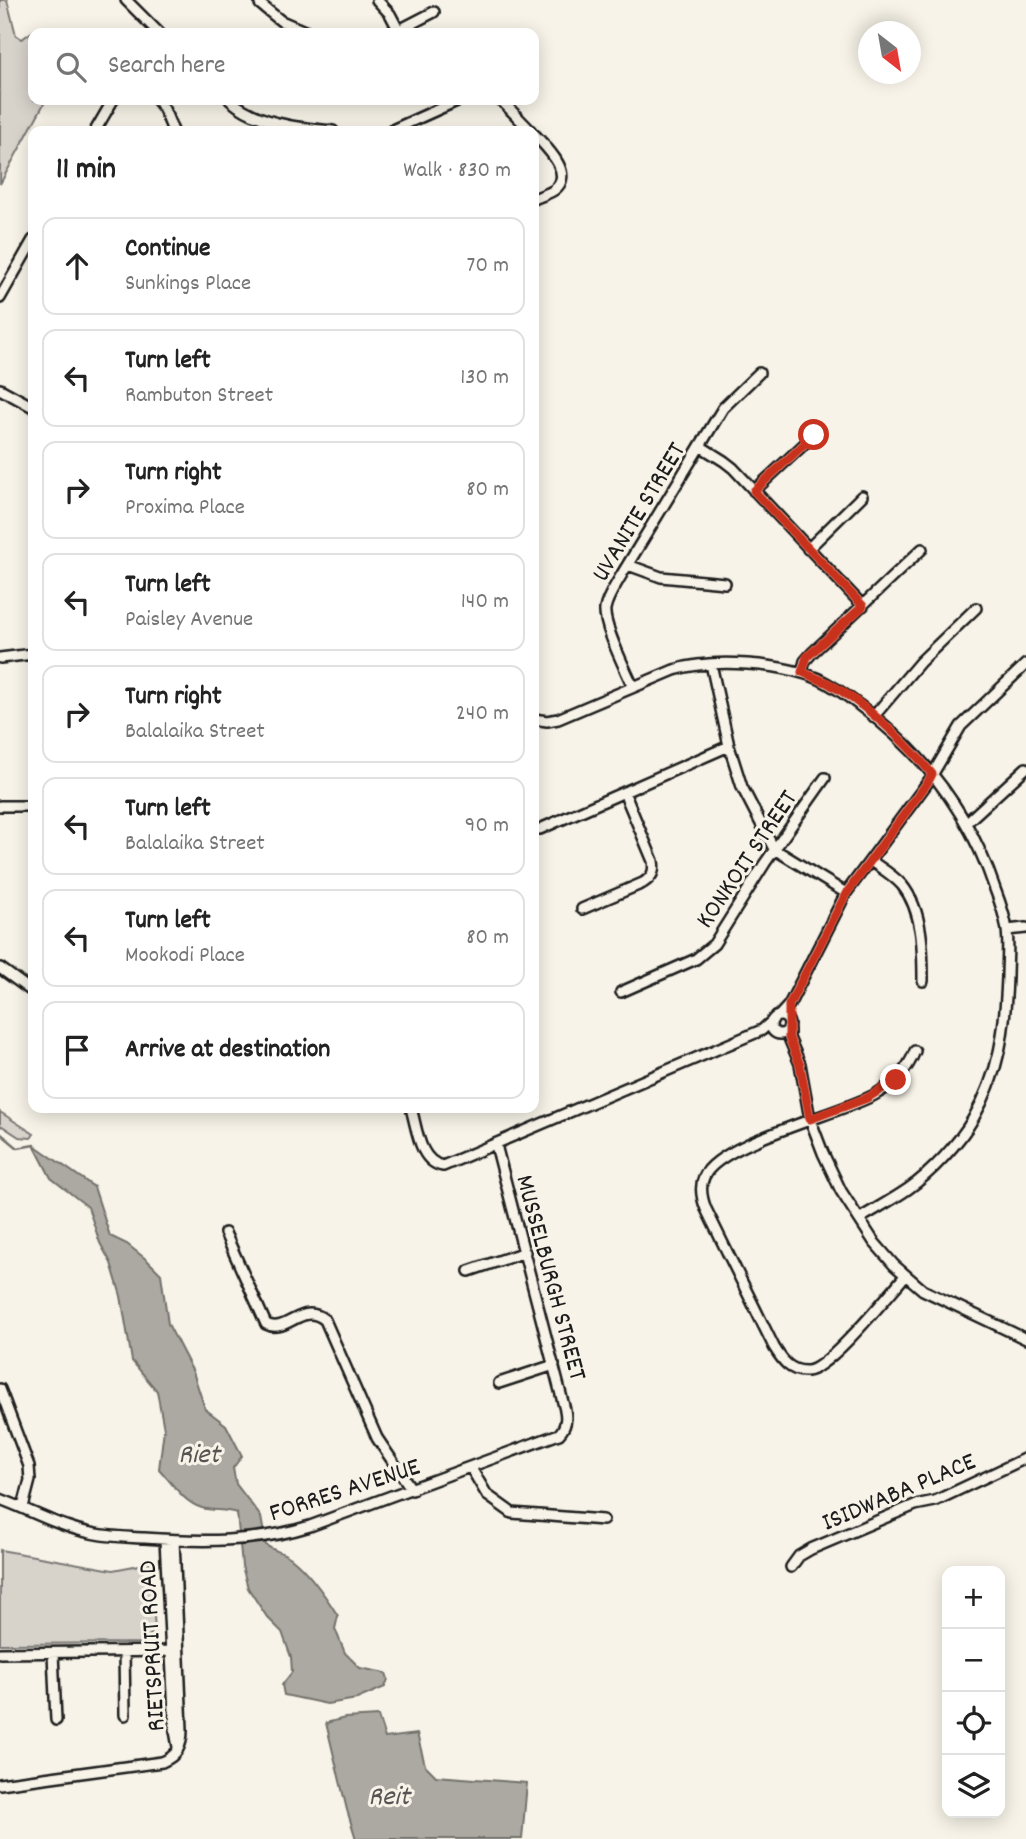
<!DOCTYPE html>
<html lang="en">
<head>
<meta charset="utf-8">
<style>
  :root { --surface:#fff; --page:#f6f6f6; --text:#222; --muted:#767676; --line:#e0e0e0 }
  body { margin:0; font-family:Dekko,sans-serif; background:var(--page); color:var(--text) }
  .controls { position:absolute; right:21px; bottom:21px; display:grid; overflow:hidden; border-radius:14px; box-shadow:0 4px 18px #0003 }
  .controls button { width:63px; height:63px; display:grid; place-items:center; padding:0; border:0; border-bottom:2px solid var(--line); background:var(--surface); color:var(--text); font:35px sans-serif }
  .compass { position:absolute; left:858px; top:21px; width:63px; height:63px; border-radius:50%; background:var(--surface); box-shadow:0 4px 18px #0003; rotate:149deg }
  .stop { position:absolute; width:21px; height:21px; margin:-16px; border:5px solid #c8321e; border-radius:50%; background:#fff }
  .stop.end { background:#c8321e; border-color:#fff; box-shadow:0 2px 7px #0008 }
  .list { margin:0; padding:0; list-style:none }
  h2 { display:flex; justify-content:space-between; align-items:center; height:91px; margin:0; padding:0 28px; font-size:30px }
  h2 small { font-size:23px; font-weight:400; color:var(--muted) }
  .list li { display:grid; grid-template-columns:46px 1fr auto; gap:21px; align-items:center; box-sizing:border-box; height:98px; margin:0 14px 14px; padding:0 14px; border:2px solid var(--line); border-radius:14px }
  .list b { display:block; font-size:26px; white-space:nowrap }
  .list p { margin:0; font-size:23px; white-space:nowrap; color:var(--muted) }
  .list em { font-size:23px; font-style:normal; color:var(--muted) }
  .icon { flex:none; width:38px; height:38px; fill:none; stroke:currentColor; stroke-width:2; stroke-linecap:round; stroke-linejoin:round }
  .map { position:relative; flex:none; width:1026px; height:1839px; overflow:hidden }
  .search { position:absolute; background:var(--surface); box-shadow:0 4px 18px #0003; left:28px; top:28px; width:511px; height:77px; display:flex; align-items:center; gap:18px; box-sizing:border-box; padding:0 24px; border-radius:14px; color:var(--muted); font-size:26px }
  .panel { position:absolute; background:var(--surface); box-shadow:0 4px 18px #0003; left:28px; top:126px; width:511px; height:987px; border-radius:14px }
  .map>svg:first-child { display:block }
  .green { fill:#d7d3cb; stroke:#7a7874; stroke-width:2 }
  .water { fill:#aca9a2; stroke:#72716c; stroke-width:2 }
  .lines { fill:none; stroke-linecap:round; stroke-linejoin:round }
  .stream { stroke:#72716c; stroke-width:2.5 }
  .minor-casing { stroke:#1c1c1c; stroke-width:14 }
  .minor { stroke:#f7f3e8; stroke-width:9 }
  .route { stroke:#c8321e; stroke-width:9 }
  .labels { text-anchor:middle; stroke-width:6; stroke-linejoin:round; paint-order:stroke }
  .street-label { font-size:26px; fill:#1c1c1c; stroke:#f7f3e8 }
  .water-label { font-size:28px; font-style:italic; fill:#565452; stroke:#f7f3e8 }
</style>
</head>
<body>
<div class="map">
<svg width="1026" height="1839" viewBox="0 0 1026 1839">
  <rect width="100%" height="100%" fill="#f7f3e8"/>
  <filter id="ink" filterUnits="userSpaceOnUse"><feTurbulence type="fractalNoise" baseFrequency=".0143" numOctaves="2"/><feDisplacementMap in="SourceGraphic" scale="14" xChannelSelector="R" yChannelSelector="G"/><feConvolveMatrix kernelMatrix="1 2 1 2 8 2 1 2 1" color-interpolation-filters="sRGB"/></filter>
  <g filter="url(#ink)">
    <path class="green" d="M0,0H7L16,35L22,39L36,29L39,33H33V100H46L0,184Z
      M0,1112L34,1134L31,1138L19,1137L2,1126L0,1127Z
      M0,1550L113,1570L150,1563L155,1630L142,1643L0,1644Z"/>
    <path class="water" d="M34,1145L94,1187L110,1236L127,1244L147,1260L161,1274L168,1324L193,1372L205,1409L226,1425L242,1456L233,1468L236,1484L261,1517L266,1545C273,1551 283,1552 291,1558C310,1573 325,1595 338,1616L335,1629L345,1653L360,1668L386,1673L388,1679L385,1687L357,1699L327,1704L284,1695L282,1685L292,1672L291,1657L282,1632L267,1617L248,1588L242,1566L237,1513C225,1509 213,1511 202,1508C183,1502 172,1483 159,1469L164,1429L157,1391L132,1361L121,1296L111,1263L100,1243L88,1207L51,1178Z
      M378,1716L385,1738L417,1734L425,1765L436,1776L527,1783L522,1839H356L347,1810L326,1723L345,1718Z"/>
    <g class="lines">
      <path class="stream" d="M0,1133L18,1148L34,1145"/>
      <g class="minor-casing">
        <path id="minor" d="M126,0L159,33
          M377,0L390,14L400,33
          M260,4L281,21L309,33
          M388,33L405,27L434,12
          M157,100L164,109L173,131
          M230,100C258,124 298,128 333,131
          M501,100L531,131
          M95,131L113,100
          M390,131L459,100
          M534,134C545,146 576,174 554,190C548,194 540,196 534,199
          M0,298L33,240
          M0,389L33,407
          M700,446L724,461L733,468L863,606
          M754,491L814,435
          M808,549L862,496
          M628,565L661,577L725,583
          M0,658L33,654
          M711,664L729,746L742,787L774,849L846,893
          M802,672L805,661L812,653L922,549
          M633,687C626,670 603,626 605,609C607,597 616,585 622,574L723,408L759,373
          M874,716L920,662L976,608
          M534,719L547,721L558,719L674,670C713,658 782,663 819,679C834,686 846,695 859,705C923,752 970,814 995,889C1000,902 1005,916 1007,930C1009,945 1007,962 1007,977C1005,1030 1000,1072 973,1119C959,1143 931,1173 908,1189C892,1200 875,1209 859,1219
          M0,806H33
          M966,823L1026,768
          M540,829L729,746
          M871,861C881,868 893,875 902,885C923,911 923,950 923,981
          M582,909L643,883C652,877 655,872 653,861L624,792
          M1007,930L1026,928
          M0,968L33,992
          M621,992L696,959L714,944L765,863L825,778
          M771 1025a9 9 0 1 1 18 0a9 9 0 1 1-18 0Z
          M779,1016L789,1005L846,893L928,782L961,726L1026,664
          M789,1029V1038L800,1064L810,1119L823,1153L841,1191L874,1242L894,1265L923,1290L1026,1339
          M411,1108C417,1128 419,1162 443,1166L762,1030L772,1021
          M225,1233L266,1324C287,1335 301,1301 325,1320L377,1438L412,1490
          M469,1271L525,1252
          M905,1276C889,1294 828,1370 807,1371C790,1372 782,1360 774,1347L706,1209C702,1199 699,1188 704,1177C719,1142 841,1114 876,1094C895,1083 907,1071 915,1051
          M499,1383L554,1365
          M0,1389L29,1466L30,1480L23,1507
          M471,1468L487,1495L512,1513L603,1520
          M0,1499C30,1510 60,1527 91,1533C108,1537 127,1537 144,1538C200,1542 256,1543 310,1526L559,1434C566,1427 567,1419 565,1410L496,1145
          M165,1540L175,1731L178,1747
          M791,1567L799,1556L811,1549L915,1505L935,1501L1026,1458
          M124,1652L125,1715
          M0,1653L177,1651
          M53,1653L56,1720
          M0,1784L162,1762C177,1756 182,1746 182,1730L174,1540"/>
      </g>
      <use href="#minor" class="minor"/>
    </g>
  </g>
  <g class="lines" filter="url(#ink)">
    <path class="route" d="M814,435L754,491L863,606L807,657L802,672C811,676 819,679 828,683C865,703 906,742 932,774L928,782L846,894L789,1005V1038L800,1065L810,1119L867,1098L896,1080"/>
  </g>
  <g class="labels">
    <g class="street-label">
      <text transform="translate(637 511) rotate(-59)" y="9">UVANITE STREET</text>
      <text transform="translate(745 858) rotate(-56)" y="9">KONKOIT STREET</text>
      <text transform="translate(553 1277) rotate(75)" y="9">MUSSELBURGH STREET</text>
      <text transform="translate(344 1488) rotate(-18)" y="9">FORRES AVENUE</text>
      <text transform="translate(898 1490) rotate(-23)" y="9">ISIDWABA PLACE</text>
      <text transform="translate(150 1646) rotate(-93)" y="9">RIETSPRUIT ROAD</text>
    </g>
    <g class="water-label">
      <text x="199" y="1462">Riet</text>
      <text x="389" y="1804">Reit</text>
    </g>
  </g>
</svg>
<div class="controls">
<button>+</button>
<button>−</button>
<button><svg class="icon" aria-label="locate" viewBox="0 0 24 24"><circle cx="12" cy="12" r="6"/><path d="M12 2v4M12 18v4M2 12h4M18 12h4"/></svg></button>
<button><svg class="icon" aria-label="layers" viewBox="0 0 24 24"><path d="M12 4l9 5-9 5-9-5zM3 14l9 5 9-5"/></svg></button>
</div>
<svg class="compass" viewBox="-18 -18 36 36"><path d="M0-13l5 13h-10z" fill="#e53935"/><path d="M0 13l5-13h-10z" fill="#767676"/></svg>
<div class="stop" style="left:814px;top:435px"></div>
<div class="stop end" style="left:896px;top:1080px"></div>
<div class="search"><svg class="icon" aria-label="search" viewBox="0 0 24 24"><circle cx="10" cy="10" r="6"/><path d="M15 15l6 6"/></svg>Search here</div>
<section class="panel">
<h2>11 min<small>Walk · 830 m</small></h2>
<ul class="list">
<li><svg class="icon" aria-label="ahead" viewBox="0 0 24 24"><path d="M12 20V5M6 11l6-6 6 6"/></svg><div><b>Continue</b><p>Sunkings Place</p></div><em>70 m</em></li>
<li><svg class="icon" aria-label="left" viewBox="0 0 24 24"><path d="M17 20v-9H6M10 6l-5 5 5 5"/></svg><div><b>Turn left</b><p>Rambuton Street</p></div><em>130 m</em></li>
<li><svg class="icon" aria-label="right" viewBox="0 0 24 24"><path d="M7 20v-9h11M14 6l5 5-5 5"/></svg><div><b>Turn right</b><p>Proxima Place</p></div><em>80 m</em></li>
<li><svg class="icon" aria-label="left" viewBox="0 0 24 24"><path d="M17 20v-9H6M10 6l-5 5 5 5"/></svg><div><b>Turn left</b><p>Paisley Avenue</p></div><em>140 m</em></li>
<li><svg class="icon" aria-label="right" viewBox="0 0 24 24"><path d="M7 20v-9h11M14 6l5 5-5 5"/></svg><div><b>Turn right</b><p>Balalaika Street</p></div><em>240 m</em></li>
<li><svg class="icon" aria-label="left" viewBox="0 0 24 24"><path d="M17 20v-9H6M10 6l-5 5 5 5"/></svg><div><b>Turn left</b><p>Balalaika Street</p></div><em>90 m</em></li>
<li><svg class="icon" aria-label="left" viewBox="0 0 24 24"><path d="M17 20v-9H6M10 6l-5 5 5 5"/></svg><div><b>Turn left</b><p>Mookodi Place</p></div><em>80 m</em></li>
<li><svg class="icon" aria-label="arrive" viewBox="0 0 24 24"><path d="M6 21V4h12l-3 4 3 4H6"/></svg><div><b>Arrive at destination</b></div></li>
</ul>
</section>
</div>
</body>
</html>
